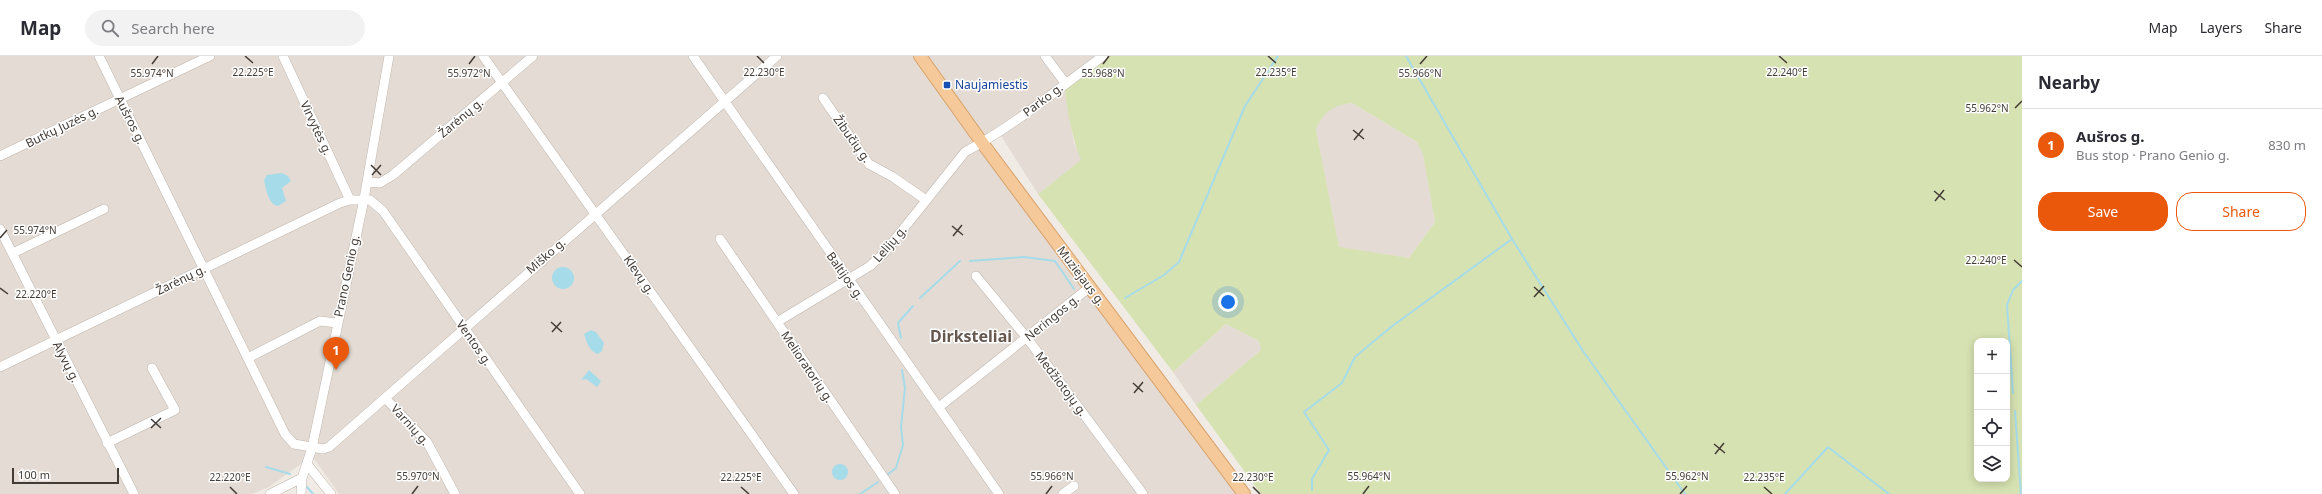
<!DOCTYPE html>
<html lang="en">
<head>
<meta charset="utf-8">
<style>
  :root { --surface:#fff; --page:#f2f2f3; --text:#2b2b33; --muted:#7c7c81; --line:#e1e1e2; --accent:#ea580c }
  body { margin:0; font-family:"Noto Sans",sans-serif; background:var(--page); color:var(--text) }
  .controls { position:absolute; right:12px; bottom:12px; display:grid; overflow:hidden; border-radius:8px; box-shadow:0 2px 10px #0003 }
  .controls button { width:36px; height:36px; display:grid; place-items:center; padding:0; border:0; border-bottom:1px solid var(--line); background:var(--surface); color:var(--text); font:20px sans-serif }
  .scale { position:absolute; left:12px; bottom:10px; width:107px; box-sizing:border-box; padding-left:4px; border:2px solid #433b35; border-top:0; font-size:11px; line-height:14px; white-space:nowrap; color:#433b35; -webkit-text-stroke:3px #fff; paint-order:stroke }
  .you { position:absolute; left:1228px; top:246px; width:14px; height:14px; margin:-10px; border:3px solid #fff; border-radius:50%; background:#1a73e8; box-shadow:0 0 0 6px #1a73e833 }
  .badge { display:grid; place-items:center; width:26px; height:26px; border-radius:50%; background:var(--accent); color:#fff; font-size:13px; font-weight:700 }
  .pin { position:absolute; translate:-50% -33px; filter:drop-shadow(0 1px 2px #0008) }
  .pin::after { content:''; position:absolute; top:21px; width:14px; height:12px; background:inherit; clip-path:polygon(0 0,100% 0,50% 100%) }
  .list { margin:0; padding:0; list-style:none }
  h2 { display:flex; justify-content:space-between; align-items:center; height:52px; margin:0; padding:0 16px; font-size:17px }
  h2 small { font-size:13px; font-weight:400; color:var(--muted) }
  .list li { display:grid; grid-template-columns:26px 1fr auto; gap:12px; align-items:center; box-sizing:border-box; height:72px; padding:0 16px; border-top:1px solid var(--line) }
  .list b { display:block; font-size:15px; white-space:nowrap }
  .list p { margin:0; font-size:13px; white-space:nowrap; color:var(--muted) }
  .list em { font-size:13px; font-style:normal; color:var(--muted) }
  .actions { display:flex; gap:8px; padding:12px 16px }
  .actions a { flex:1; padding:9px 0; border:1px solid var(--accent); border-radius:16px; text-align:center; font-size:14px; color:var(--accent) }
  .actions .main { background:var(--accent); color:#fff }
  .icon { flex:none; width:22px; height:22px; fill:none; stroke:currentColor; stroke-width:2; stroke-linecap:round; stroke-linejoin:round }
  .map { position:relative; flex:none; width:2022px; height:438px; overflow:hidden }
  header { display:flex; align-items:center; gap:24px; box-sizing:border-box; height:56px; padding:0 20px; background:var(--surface); border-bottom:1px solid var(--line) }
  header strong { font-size:19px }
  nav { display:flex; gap:22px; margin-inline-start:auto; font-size:14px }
  .search { width:280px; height:36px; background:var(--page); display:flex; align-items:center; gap:10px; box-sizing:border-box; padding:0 14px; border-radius:22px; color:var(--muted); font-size:15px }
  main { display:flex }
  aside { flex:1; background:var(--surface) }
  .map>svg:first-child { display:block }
  .residential { fill:#e4dcd4 }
  .green { fill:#d6e2b1; fill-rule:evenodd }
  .water { fill:#a6dbe9 }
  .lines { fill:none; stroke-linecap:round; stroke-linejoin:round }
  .stream { stroke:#a6dbe9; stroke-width:2 }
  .minor-casing { stroke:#beb4ac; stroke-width:10 }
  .major-casing { stroke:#d9a26c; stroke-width:14 }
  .minor { stroke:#fff; stroke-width:9 }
  .major { stroke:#f5c99a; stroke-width:12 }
  .ticks { fill:none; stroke:#433b35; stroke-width:1.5 }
  .transit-dot { fill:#1a4fb4; stroke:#fff; stroke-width:1.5 }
  .labels { text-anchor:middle; stroke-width:3; stroke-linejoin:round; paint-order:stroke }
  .transit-label { font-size:12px; fill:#164399; stroke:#fff; text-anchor:start }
  .street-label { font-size:12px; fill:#433b35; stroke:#fff }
  .district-label { font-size:16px; font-weight:bold; fill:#65574e; stroke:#fff }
  .ticks-label { font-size:10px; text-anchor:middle; fill:#433b35; stroke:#fff; stroke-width:3; stroke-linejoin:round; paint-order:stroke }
</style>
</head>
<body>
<header>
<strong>Map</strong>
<div class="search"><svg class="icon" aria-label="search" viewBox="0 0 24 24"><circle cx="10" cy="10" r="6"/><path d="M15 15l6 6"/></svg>Search here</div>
<nav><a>Map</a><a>Layers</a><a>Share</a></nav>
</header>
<main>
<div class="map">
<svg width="2022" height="438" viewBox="0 0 2022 438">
  <rect width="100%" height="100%" fill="#f1ebe5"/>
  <path class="residential" d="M0,0H916L1238,438H339L312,400L269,431L252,438H0Z
    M926,0H1110L1065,34L1074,87L1082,104L1038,138L1001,80L986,79L975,69Z
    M1352,47L1417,86L1423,97L1435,166L1409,202L1339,192L1316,74L1319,65L1328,54L1339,48Z
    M1226,268L1259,285L1261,294L1196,349L1173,316Z"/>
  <path class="green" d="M1110,0H2022V438H1261L1196,349L1261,294L1259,285L1226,268L1173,316L1038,138L1081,104C1072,81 1068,59 1065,34ZM1352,47L1417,86L1423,98L1435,166L1409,202L1339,191L1316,74C1322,56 1334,49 1352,47ZM1977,285H2007V423H1977Z"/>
  <path class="water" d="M282,117L288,120L291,125L282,132L286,145L278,150C268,148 266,133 264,124L267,119Z
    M552 222a11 11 0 1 1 22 0a11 11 0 1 1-22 0Z
    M591,274L596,276L604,287L602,295L598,298C589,295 587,287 584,278Z
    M589,314L601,325L597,331L586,323L581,324Z
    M832 416a8 8 0 1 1 16 0a8 8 0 1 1-16 0Z"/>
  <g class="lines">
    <path class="stream" d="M1512,183L1583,295L1685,438
      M970,205L1024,201L1055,205L1074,233
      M920,242L960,205
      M1125,242L1164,219L1179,206L1245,50L1278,0
      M901,282L898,267L913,250
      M2013,337L2007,249L2013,234L2022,225
      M2015,355L2021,438
      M266,411L290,418
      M887,419L896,412L903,389L901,371L905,332L902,314
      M307,431L313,438
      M1312,434V423L1329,394L1304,356L1342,327L1355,301L1391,271L1512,183L1406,0
      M860,438L878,426
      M1785,438L1828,391L1889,438"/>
    <g class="minor-casing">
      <path id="minor" d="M99,0L285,378L294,388L323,393L329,391L385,342L777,0
        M283,0L350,144
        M483,0L794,438
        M693,0L999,438
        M1045,0L1066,28
        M823,42L869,108L893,121L926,144
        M0,100L210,0
        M367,126L380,127L393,119L533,0
        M0,173L134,438
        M720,183L895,438
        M13,197L104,153
        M976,220L1027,282L1143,438
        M777,266L870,210L884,197L965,96C1015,69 1058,33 1103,0
        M248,302L320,265L337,267
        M0,311L340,147L350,144H370L383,155L580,438
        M385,342L427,386L455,438
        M939,351L1090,231
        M107,387L175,354L152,312
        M307,408L331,438
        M270,438L302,422
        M301,438L302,422L312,392L364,143L389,0
        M1063,438L1074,430"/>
    </g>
    <g class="major-casing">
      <path id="major" d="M920,0L983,88L1244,438"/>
    </g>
    <use href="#minor" class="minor"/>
    <use href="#major" class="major"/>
  </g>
  <path class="ticks" d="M245,0L253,7M757,0L764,7M1268,0L1276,7M1779,0L1787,7M152,8L158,0M469,8L475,0M1103,8L1109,0M1420,8L1427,0M2015,52L2022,45M1353,74L1364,83M1354,84L1363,73M371,109L381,119M372,119L381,109M1934,135L1945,144M1935,145L1944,134M952,170L963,179M953,180L962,169M0,182L7,174M2014,204L2022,211M1534,231L1544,240M0,232L8,238M1534,241L1544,230M551,266L562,276M552,276L561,266M1133,327L1143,336M1134,337L1143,326M151,363L161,372M151,372L161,362M1714,388L1725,397M1715,398L1724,387M230,431L237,438M741,431L749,438M1253,431L1260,438M1764,431L1772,438M412,438L418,430M1046,438L1052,430M1363,438L1369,430M1680,438L1687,430"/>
  <rect class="transit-dot" x="943" y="25" width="8" height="8" rx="2"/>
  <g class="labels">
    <g class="transit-label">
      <text x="955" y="33">Naujamiestis</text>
    </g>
    <g class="street-label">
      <text transform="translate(1043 44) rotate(-37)" y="4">Parko g.</text>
      <text transform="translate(461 62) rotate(-40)" y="4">Žarėnų g.</text>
      <text transform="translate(130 64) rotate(63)" y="4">Aušros g.</text>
      <text transform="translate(62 71) rotate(-26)" y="4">Butkų Juzės g.</text>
      <text transform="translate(316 72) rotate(65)" y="4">Virvytės g.</text>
      <text transform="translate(852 83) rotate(54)" y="4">Žibučių g.</text>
      <text transform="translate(890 188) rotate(-49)" y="4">Lelijų g.</text>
      <text transform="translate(546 200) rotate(-41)" y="4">Miško g.</text>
      <text transform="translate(639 219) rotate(55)" y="4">Klevų g.</text>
      <text transform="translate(347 220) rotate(-78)" y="4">Prano Genio g.</text>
      <text transform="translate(845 220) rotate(55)" y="4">Baltijos g.</text>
      <text transform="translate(1081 220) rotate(53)" y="4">Muziejaus g.</text>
      <text transform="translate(181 224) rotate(-26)" y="4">Žarėnų g.</text>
      <text transform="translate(1052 262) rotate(-39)" y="4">Neringos g.</text>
      <text transform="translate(474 287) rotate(55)" y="4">Ventos g.</text>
      <text transform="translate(66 306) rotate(63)" y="4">Alyvų g.</text>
      <text transform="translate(807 311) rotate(56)" y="4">Melioratorių g.</text>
      <text transform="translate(1061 328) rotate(53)" y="4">Medžiotojų g.</text>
      <text transform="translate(410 369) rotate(48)" y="4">Varnių g.</text>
    </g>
    <g class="district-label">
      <text x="971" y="286">Dirksteliai</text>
    </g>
  </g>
  <g class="ticks-label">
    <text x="253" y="20">22.225°E</text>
    <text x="764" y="20">22.230°E</text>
    <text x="1276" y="20">22.235°E</text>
    <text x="1787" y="20">22.240°E</text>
    <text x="152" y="21">55.974°N</text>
    <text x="469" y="21">55.972°N</text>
    <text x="1103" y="21">55.968°N</text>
    <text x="1420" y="21">55.966°N</text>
    <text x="1987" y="56">55.962°N</text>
    <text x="35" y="178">55.974°N</text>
    <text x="1986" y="208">22.240°E</text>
    <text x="36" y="242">22.220°E</text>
    <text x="418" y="424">55.970°N</text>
    <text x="1052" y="424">55.966°N</text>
    <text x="1369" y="424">55.964°N</text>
    <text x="1687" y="424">55.962°N</text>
    <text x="230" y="425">22.220°E</text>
    <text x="741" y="425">22.225°E</text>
    <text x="1253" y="425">22.230°E</text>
    <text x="1764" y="425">22.235°E</text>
  </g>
</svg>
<div class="controls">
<button>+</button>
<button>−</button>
<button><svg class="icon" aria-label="locate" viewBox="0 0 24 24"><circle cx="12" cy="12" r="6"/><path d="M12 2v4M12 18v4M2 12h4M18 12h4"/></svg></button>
<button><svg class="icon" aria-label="layers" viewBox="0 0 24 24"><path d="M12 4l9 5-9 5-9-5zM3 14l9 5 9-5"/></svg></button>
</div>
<div class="scale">100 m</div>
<div class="you"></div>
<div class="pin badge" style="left:336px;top:314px">1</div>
</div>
<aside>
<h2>Nearby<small></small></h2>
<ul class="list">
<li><span class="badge">1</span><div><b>Aušros g.</b><p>Bus stop · Prano Genio g.</p></div><em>830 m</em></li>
</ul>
<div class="actions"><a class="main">Save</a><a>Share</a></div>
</aside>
</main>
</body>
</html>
